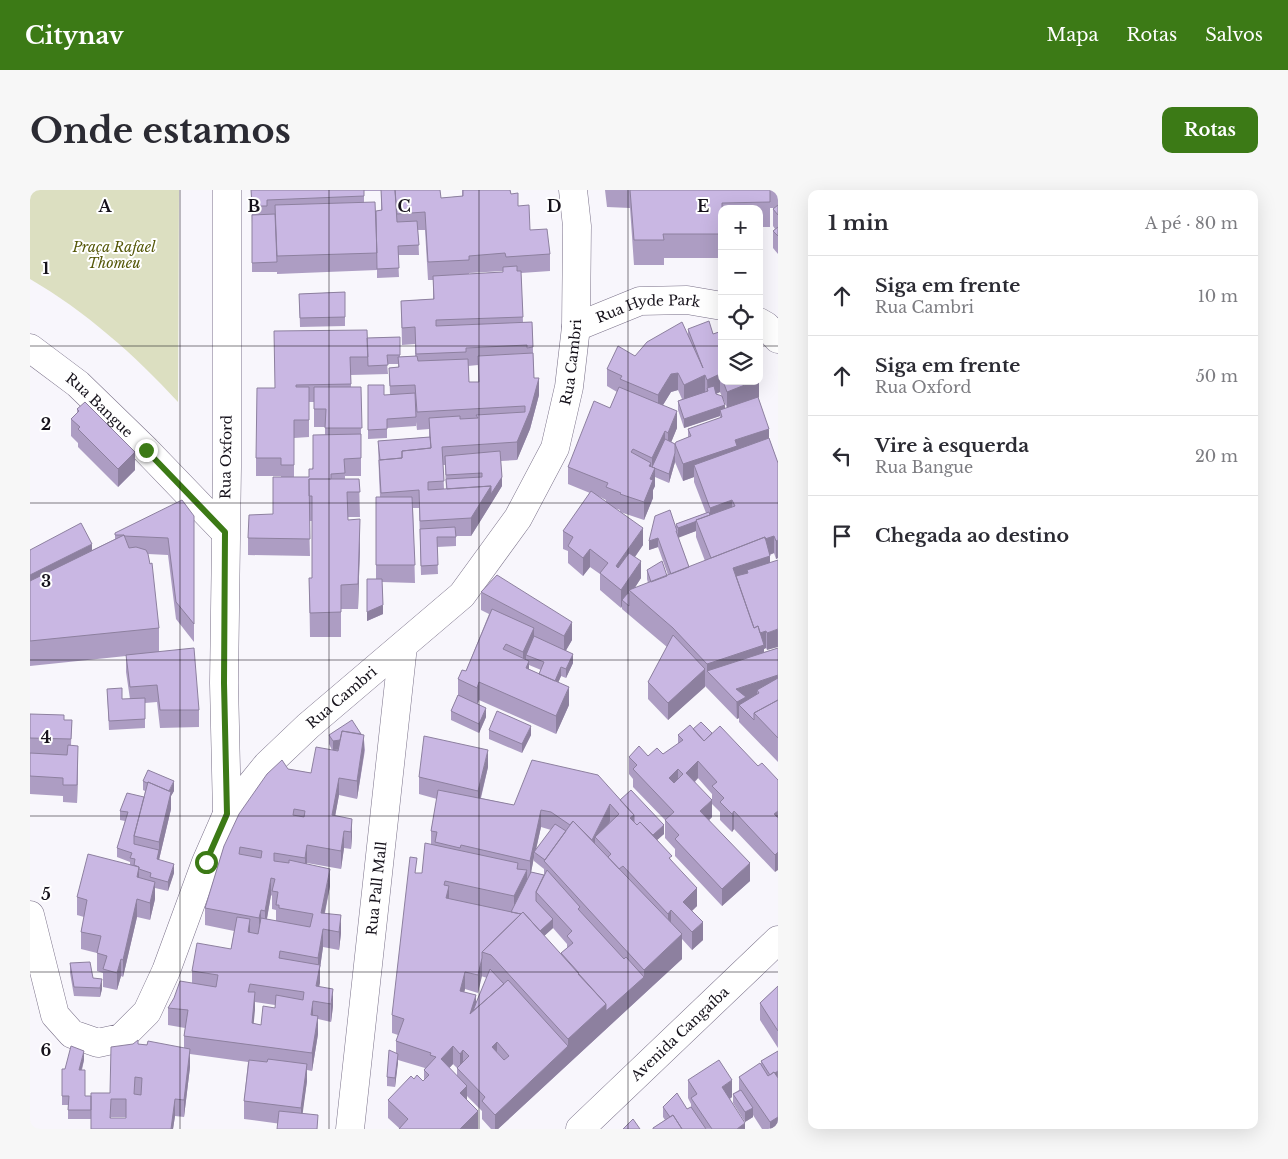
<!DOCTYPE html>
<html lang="pt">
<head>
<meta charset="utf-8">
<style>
  :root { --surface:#fff; --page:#f7f7f7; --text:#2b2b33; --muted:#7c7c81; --line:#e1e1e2; --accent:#3c7a16 }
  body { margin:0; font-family:"Libre Baskerville",serif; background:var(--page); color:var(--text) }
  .controls { position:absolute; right:15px; top:15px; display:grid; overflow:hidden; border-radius:10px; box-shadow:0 5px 20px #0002 }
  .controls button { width:45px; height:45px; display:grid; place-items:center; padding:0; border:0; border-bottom:1px solid var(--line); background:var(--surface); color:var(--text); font:25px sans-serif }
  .stop { position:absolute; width:15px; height:15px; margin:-11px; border:4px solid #3c7a16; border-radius:50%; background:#fff }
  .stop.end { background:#3c7a16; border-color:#fff; box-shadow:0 1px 5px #0008 }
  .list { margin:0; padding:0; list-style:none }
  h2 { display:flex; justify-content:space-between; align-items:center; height:65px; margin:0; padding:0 20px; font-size:21px }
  h2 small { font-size:16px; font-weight:400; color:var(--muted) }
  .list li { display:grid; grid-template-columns:32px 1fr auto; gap:15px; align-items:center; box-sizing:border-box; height:80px; padding:0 20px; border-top:1px solid var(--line) }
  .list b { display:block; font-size:19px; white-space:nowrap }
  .list p { margin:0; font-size:16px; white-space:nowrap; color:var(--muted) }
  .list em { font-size:16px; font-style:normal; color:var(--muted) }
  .icon { flex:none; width:28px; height:28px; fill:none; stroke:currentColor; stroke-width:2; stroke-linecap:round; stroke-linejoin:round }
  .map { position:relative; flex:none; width:748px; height:939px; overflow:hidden; border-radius:10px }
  header { display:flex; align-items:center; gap:30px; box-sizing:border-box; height:70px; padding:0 25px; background:var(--accent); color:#fff }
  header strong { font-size:24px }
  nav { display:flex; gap:28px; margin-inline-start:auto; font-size:18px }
  .intro { display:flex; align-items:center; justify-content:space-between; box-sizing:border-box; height:120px; padding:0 30px }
  h1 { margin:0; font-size:35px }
  .button { padding:12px 22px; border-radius:10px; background:var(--accent); color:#fff; font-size:18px; font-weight:700 }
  main { display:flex; gap:30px; padding:0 30px }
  aside { flex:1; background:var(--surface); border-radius:10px; box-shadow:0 5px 20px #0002 }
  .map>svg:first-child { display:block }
  .green { fill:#dcdfc1 }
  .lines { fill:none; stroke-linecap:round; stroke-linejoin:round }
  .minor-casing { stroke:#7a7189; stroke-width:29 }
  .major-casing { stroke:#7a7189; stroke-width:29 }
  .minor { stroke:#fff; stroke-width:28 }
  .major { stroke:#fff; stroke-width:28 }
  .wall { fill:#ad9dc3; fill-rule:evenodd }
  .shaded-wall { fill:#8d809f }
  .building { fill:#c9b7e3; stroke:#8d809f; fill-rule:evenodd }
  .route { stroke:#3c7a16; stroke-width:6 }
  .grid { fill:none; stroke:#16121b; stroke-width:1; stroke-opacity:0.55 }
  .labels { text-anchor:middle; stroke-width:4; stroke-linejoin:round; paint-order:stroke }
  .park-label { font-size:14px; font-style:italic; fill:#555809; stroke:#fff }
  .street-label { font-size:14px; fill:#16121b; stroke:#fff }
  .grid-label { font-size:16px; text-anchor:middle; font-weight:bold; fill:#16121b; stroke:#fff; stroke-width:4; stroke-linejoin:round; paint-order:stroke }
</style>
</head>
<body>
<header>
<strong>Citynav</strong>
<nav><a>Mapa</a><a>Rotas</a><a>Salvos</a></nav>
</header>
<div class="intro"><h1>Onde estamos</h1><a class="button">Rotas</a></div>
<main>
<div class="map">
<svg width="748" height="939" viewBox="0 0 748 939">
  <rect width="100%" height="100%" fill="#f8f6fc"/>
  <path class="green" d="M0,0H149L148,212C105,165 55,121 0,89Z"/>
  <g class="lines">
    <g class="minor-casing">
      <g id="minor">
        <path d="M197,0V277L194,493L197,624"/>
        <path d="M729,132L736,136L748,149"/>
        <path id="s1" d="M546,137L610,111L657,110L692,116"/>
        <path id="s2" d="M0,158L48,194L116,260L195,342"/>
        <path id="s3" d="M0,725L25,825L42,844L68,853L91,848L117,822L136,781L176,672L197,624L237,575L278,536L432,405L488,328L525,258L539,197L546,137L547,36L543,0"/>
        <path id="s4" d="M320,939L373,456"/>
      </g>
    </g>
    <g class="major-casing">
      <g id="major">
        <path id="s5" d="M550,939L748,750"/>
      </g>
    </g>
    <use href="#minor" class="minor"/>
    <use href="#major" class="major"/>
  </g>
  <path class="wall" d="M221,0H401L411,8L432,6V0H480L481,4L488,16L500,40L520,64V81L491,83L493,132H502L504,188L509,205L500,239L487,270L471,271L472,296L441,346H426V356L407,357L408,384L391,385L389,318H383L385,393L352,392L353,424L337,431L346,389V307H350L349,287L348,251L399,247V239L387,240L386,232V236L357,238V248L338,249V195L354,205H360L359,178L368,177V174H357L358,184L321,185V197H331V286H315V289H329L330,327H318V330L330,354L328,419H311V447H280L279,388H282V331H279L280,366L218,365V348L243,324L251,287V286H226V268L245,198L337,148L370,147V167L385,166V154L372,155L371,111L403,109V90H398L395,40H388L389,65H368L369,87L347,88V80L247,84V80V82H222V34ZM334,1H351V20L346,21L334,13ZM473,81V82L439,84V83ZM448,175V192H439L438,176ZM279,212H284V237H295V245L279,287H264V248L279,247ZM413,275H415L416,299H414Z
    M575,0H748V64L743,58V41L745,39L743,36V19L745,18H740V37H729V19H692V68H634V75H604L600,18L577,17Z
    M315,102V136L270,137L269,104Z
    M658,139L683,144L692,141V191H729V207L728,208L739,248L748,273V368L746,369L744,363L740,365L737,460L736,458L734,459V462L748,458V572L709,532V528L707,529L675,496L638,530L618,509V492L637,457L592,419V416L591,418L570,400V384L560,377L553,386L538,373V361L533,359V341L560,303L538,294V277L580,218L587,202L577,196V179L658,144ZM648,200L652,209L648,211V220L654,238L690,226V228L658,239V247L645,254L641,252L647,238L633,215L641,202ZM690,202L697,218L695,219L686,204ZM645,272L653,291L664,287V292L676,323L646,334V337L619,351V360L628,357L638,385L617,380V389L618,393L604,399L611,388L605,367L613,355L584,318L590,320V322L614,330L623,308V300L625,296V287L639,293ZM568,306L576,310V312ZM666,341V347L675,371L659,377L648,347Z
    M47,219L105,280L88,297L48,257V253L41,246V229L47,223Z
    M164,326V452L146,429L138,365L118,364L129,438V462L169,520V537L130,538L127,512L115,513V538L79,540L77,499L92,509H100L96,482V466L0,476V360H62L85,349V343Z
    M451,402L542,450L536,460L543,473L536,488L531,486L528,493L539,515L526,544L449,510L448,514L456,527L449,543L421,530V521L428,505V489L436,481L459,424L451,420ZM499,475L511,480L509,484L499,479Z
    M0,524L34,530H42L41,555L48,573L47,613L33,612V606L0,604Z
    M663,539L682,544L748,590L745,682L704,639L702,642L690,630V622L682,614V604L668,588L665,592L682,627L679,630L720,691L692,716L645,666V659L635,648V630L603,597V589L599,584V567L633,564L648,554V545Z
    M459,540L501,545L492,563L459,549Z
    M299,545L334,550L335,560L327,609L309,605L305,626L322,629V646L321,659L314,658L311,679L277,673V674L300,696L295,723L311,743L309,760L293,757L290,778L289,796L303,816L301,832L288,829V844L282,881L277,880V891L272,924L288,939L214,929V911L218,872L160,864V877L154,927L145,926L143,939H61V929H38V915H32V879H35L54,870L52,880L55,906H61L80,903L108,854L154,858V846L155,838L138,835V818L162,793V781L201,759L204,741L175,735V718L194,656L258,579L281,583L302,560L299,554ZM241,705L242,706V719L246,720V731L237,729ZM225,812L245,815V818L231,835L223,834ZM81,927H96V928H81Z
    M458,577L451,608L484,615L590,610L634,644L627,650L642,671L667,716L662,721L673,750L662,760L652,749V769L468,939H461L452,929V921L437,906V910L448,921V939H369V938L358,928V910L384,889L393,891L394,890V880L395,878L368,870L365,897L357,896V887L366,863V851L368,845L362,843V825L392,683L401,654V641L407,609L389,604V587ZM511,637L521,640L506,660ZM504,667V671L514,679V685L501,682ZM523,738L537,754V758L531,763V765L514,746ZM451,786L457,788L446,813L434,802L435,799L448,803ZM423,874L427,878V886L419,878Z
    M113,591L144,601L141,606V619L129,670L144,683L138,701L125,698V709L120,730L107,727L93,787L91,786L87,800L73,797V783L67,781V763L51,759V742L54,727L47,725V707L100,675V672L87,667V658L95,631L90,630V621L114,607L115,601L113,600Z
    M40,773L63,788L72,799L70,807L44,806L40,783Z
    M748,796V858L730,830V813Z
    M748,861V939H732L723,925V927L715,932L703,913V904L709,900V887L731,874V871Z
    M658,890L702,907L700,909L715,939H623V938L635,930L633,927V917L657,919L661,917V914L658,908Z"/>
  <path class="shaded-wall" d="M648,183V200L641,202L628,223V205L641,184Z
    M690,184V202L678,207L677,190Z
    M675,185V203L654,212V195Z
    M509,188V205L500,239L487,270V252Z
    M725,191H729V207L697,219V202Z
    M695,215V224L690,220V226L654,238V229Z
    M647,221V238L638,260V243Z
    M739,239V256L664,275V287L653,291V274L705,250Z
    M635,241V259L622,277V268Z
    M105,262V280L88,297V279Z
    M645,263V272L639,293V284Z
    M621,273V288L625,278V296L623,300V308L614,330V312L619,276Z
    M472,287V296L461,314V304Z
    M461,296V314L441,346V328Z
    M702,310V328L680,335V318Z
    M330,329V354L328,419V394Z
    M666,331V341L648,348V338Z
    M613,338V355L586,394V376Z
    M744,346V363L716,373L740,366V390L718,383L717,380V398L681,369Z
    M628,348V357L619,360V351Z
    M748,350V368L746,369V351Z
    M62,354V372L0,402V385Z
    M560,359V377L553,386V368Z
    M611,371V388L602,402L599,400V406L592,410V416L591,418V400Z
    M353,415V424L337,431V422Z
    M542,432V450L534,464V446Z
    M504,438V456L496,465V474L493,480V462Z
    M748,439V457L737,460V443Z
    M736,441V458L734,459V480L677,481V474L724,445Z
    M543,464V473L536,488V479Z
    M499,471V488L496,478Z
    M531,477V486L525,500V491Z
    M675,479V497L638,530V513Z
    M748,485V502L729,503L727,500V509L709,515V528L707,529L706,499Z
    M449,492V510L447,515V498Z
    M539,497V515L526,544V526Z
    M456,518V527L449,543V534Z
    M501,536V545L492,563V554Z
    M334,545V563L327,609V591Z
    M312,549V559L303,560V551Z
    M48,556V573L47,613V595Z
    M458,560V577L448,618V601Z
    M668,571V588L656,600V583Z
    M648,579V597L639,588Z
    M309,588V605L302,643V625Z
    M144,591V601L141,606V619L127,678V669L129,660V652L136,608Z
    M682,610V627L670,639V621Z
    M580,614V631L570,652L565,647V663L560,655Z
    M511,620V637L505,663L504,662V667L500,688V671Z
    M704,621V639L702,642V624Z
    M748,621V638L744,624Z
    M604,625V642L600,628Z
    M322,629V646L321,659V642Z
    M634,635V644L618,658V649Z
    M314,641V658L311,679V661Z
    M277,655V673L275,686V668Z
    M748,662V680L745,682V665Z
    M720,673V691L692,716V699Z
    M144,674V683L138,701V692Z
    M109,677V694L107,687Z
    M300,679V696L291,740V723Z
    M497,680V698L484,723V706Z
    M241,688V705L235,739V721Z
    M125,692V709L120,730V713Z
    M419,696V714L416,708Z
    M667,698V716L653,729V712Z
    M107,709V727L93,787V770Z
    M231,720V738L229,745V728Z
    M641,720V738L638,741V724Z
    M311,725V743L309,760V742Z
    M220,729V747L218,742Z
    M523,729V738L502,757V748Z
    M673,732V750L662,760V742Z
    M293,739V757L290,778V793L286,813V796L288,782V768Z
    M652,744V769L614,804V780Z
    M452,768V786L448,803V785Z
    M91,769V786L87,800V783Z
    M435,782V799L430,819V801Z
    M614,787V804L468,939H465V925L538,856V849L576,814Z
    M72,789V799L70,807V798Z
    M303,799V816L301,832V814Z
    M225,802V820L222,851V833Z
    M446,805V822L440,824Z
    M283,811V829L281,825Z
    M288,826V844L282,881V863Z
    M467,852V870L462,857Z
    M423,856V874L411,887V869Z
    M160,859V877L154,927V910Z
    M433,860V878L430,881V864Z
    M54,861V870L49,889V880Z
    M368,864V873L365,897V888Z
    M277,874V891L271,936V918Z
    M748,881V890L740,885Z
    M702,890V907L692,914V897Z
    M437,896V914L430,903Z
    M145,909V926L143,939H141Z
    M723,918V927L715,932V922Z
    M448,921V939H430Z
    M748,927V939H740V932Z
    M715,933V939H707Z"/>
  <path class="building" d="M221,0H334V6L237,10V16H222Z
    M351,0H365L367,32L387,31L389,55L368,56L369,78L347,79L346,21L352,20Z
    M365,0H410L411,8L433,6V0H480L481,4L488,3V16L499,15L500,40L517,39L520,64L476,67L475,63L439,66V70L398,72L395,22L367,24Z
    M600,0H740V12L692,13V44H633L634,50H604Z
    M345,12L347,63L247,66L245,15Z
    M748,15V25L743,19Z
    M245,24L247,72L222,73V25Z
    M748,37V46L743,41Z
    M487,76V81H491L493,127L406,130V136L502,132L503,157L497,158V155L436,158V162L386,164L385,137L372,138L371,111L404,109L403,86L473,82V77Z
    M315,102V127L270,128L269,104Z
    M679,131L683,144L692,141V188L690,184L677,190L675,185L654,195L648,183L641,184L628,205L590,189L592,186L577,179L588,156L605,166L617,152L652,132L673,178L658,139Z
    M337,140L338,167H320L321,194L266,195V197H279V230H264V275H251V268H226L227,198H245L244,141Z
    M370,147V165H357L358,175L338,176L337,148Z
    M503,163L504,188H509L500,221L487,252L412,257L414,291L398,292V300L461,296L441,328L390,331L389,300L351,303L349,270L372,268V261L401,258L399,228L430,226V229L448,228L446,225L495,222V216L387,222L385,195L360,196L359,178L369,177L368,167L387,166L388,171L438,169L439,192H449L448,166Z
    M693,191H725L697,202Z
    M338,195H354V205L385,203L386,227L357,229V239L338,240Z
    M684,196L686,204L692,206L695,215L654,229L648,211L678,201L677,198Z
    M284,197H331L332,238H295L296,219H284Z
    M589,197L647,221L638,243L635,241L622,268L603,259L601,262L621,273L619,276L625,278L620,289L623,290L614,312L590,304L591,303L576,297L578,293L538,277L564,211L580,218Z
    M728,207L739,239L705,250L707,256L653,274L645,254L646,252L661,246L658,239L692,227L690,220Z
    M55,212L105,262L88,279L48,239L50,237L41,229L49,221L47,219Z
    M331,244V268L314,269L315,283L301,284V289H279L280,349L218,348L219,325L243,324V287H279V279H283V245Z
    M400,247L401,258L372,261V268L350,270L348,251Z
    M739,248L748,273V350L746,351L744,346L735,349V347L681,368L666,330L705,316L702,310L680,318L664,275Z
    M635,249L645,254V263L639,284L622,277Z
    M470,261L472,287L461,304V296L417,299L416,289L452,287V283L416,285L415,266Z
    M279,289H329L330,302H317L318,330L330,329L328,394L311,395V422L280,423L279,388H282V306H279Z
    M561,301L613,338L586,376L588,378L599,363L611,371L591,400L570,383L578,373L560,359L553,368L538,356L543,347L533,341Z
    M346,307H382L385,375H346Z
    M152,310L164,326V434L146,412L138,348L94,346V345H85V343Z
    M640,320L647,341H646L659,377L641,384L628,348L619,351L625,326Z
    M679,322L680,325L666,330L667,331L648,338L646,334Z
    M51,333L62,354L0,385V360Z
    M425,337L426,347H407L408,375L391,376L390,339Z
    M94,345L99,358L106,357L116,360L118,364L120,374L122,373L129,438L0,451V391Z
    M735,347L740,366L703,378L724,438L728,436L734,455L677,474L643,438L599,400Z
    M748,370V439L737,443L736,441L730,443L728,436L724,438L706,386L718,383L717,380Z
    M632,371L637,386L621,392L617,380Z
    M467,385L542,432L534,446L451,402Z
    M337,389H352L353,415L337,422Z
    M599,403V416L592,410L597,404Z
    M462,419L504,438L493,462L476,454L473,459L499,471L496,478L539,497L526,526L449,492L447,498L428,489L432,480L436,481Z
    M643,445L675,479L638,513L618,492Z
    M504,446L543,464L536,479L531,477L525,491L509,484L514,472L496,465Z
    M164,458L169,520H130L127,495L100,497L96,465Z
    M748,458V485L706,499L716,507L707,512L677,481Z
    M748,488V510L724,523V530L709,515L729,503L727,500Z
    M92,498V509L115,508V529L79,531L77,499Z
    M428,505L456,518L449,534L421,521Z
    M748,510V548L724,523Z
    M467,521L501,536L492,554L459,540Z
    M0,524L34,525V530H42L41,549L0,548Z
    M322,530L331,544L312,541L310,550L303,551L299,545Z
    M671,532L682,543L674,551L663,539Z
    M660,535L674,551L690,536L728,576L732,573L748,590V621L744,624L748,628V662L745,665L704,621L702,624L690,612L694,608L682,596L687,592L668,571L656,583L682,610L670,621L720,673L692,699L645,649L649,645L635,630L644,622L603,579L607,575L599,567L609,556L618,566L627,558L633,564L653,550L648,545ZM648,579L653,584L644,593L639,588Z
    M312,541L334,545L327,591L309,588L302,625L322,629L321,642L314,641L311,661L277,655L275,668L244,663V671L259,673V670L300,679L291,723L311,725L309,742L293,739L288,768L250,761L249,768L290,775L286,796L303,799L301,814L283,811L281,825L288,826L282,863L154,846L158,820L138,818L144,808L150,791L186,797L188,785L162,781L167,753L201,759L207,727L220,729L218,742L228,744L231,728L280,737L283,724L249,718V715H246L248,702L242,701L245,689L241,688L235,721L231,720L229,728L175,718L194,656L209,624L237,584L252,570L258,579L281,583L286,557L308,561ZM264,619L275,621L274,627L263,625ZM210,657L232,661L231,668L209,664ZM220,794L274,802L273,810L246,805L245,818L233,816L231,835L222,833L225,802H218Z
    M394,546L458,560L448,601L389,587Z
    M38,555L48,556L47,595H33V588L0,586V563L37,565Z
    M502,570L568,585L604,625L600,628L607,635L610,632L642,666L639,668L667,698L653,712L673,732L662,742L641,720L638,724L593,676L589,679L578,667L581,664L565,647L589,624L580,614L562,650L543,631L540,635L521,622L511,620L500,671L431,655L430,658L405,652L407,642L401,641L408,600L484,615Z
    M118,580L144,591L139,601L118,592L117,593L113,591Z
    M118,592L141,602L129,652L104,646Z
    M601,600L634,635L623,645L610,632L607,635L604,632V625L590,610Z
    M97,603L114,607L104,646V654L129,660L127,669L144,674L138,692L120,687L121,683L109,679V677L104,675L105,669L100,668L102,663L87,658L98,622L90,621Z
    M543,631L652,744L614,780L514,671Z
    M525,634L536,641L515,670L504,662Z
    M395,653L488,673L487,679L497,680L484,706L415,691L414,695L419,696L416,708L491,724L452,762V768L448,785L435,782L430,801L446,805L440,824L478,790L538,856L465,925L452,911L455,907L427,878L439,866L433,860L430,864L423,856L411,869L437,896L430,903L448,921L430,939H369L378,929L358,910L381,886L384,889L387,885L393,891L399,885L394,880L406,867L400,865L401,863L366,851L374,829L362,825L380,667L387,668L385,683H392ZM467,852L479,866L474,870L462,857Z
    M58,664L109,677L107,687L125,692L120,713L107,709L93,770L91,769L87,783L73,779L77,766L67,763L71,746L51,742L57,710L47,707Z
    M517,680L550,717L548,719L594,769L596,767L614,787L576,821V814L548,784L549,783L531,763L543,753L537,746L542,741L506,702Z
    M501,682L514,685L506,702V711L523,729L510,741L493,722L491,724L481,722Z
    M493,722L576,814L538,849L461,765L452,762Z
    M60,772L63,788L72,789L70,798L44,797L40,773Z
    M460,779L474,794L443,821L446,813Z
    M748,796V841L730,813Z
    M108,850V854L117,855L118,851L160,859L154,910L145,909L141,939H61V903H80L81,857L103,854ZM105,887L112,888L111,905L104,904ZM81,909H96V928H80Z
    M41,856L54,861L49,880H55V906H61V920H38L39,906H32V879H35Z
    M359,860L368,864L365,888L357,887Z
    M748,861V881L745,883L744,882L740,885L731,871Z
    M238,869L277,874L271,918L214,911L219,870L237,872Z
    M689,870L702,890L692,897L715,933L707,939H682L661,908L667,904L658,890Z
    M730,873L738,886L744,882L748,888V927L740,932L709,887Z
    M711,900L723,918L715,922L703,904Z
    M647,903L657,919L661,917L676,939H652L643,925L640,927L633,917Z
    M249,921L288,925L287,939H247Z
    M643,925L652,939H623V938Z
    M603,929L610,939H593Z"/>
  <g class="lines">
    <path class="route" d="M116,260L195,342L194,493L197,624L176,672"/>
  </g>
  <path class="grid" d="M150,0V939M299,0V939M449,0V939M598,0V939M0,156H692M729,156H748M0,313H748M0,470H748M0,626H748M0,782H748"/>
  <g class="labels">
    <g class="park-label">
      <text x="84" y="62">Praça Rafael<tspan x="84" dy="16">Thomeu</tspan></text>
    </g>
    <g class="street-label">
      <text dy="5" stroke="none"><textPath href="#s1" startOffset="76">Rua Hyde Park</textPath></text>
      <text dy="5" stroke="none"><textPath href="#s3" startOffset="1014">Rua Cambri</textPath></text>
      <text dy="5" stroke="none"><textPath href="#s2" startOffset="90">Rua Bangue</textPath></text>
      <text transform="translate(196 267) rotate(-89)" y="5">Rua Oxford</text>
      <text dy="5" stroke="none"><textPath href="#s3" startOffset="594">Rua Cambri</textPath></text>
      <text dy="5" stroke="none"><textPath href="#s4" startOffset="242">Rua Pall Mall</textPath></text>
      <text dy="5" stroke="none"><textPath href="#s5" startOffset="138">Avenida Cangaíba</textPath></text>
    </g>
  </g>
  <g class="grid-label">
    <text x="75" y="22">A</text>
    <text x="224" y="22">B</text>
    <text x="374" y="22">C</text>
    <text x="524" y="22">D</text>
    <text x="673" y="22">E</text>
    <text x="16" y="84">1</text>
    <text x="16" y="240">2</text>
    <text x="16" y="397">3</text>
    <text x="16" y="553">4</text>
    <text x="16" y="710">5</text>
    <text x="16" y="866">6</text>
  </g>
</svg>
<div class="controls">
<button>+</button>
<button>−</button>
<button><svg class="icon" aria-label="locate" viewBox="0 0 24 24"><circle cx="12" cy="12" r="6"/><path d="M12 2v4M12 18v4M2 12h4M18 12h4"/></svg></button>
<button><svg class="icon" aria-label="layers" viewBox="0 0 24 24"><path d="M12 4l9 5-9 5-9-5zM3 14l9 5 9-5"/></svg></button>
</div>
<div class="stop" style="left:176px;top:672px"></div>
<div class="stop end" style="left:116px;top:260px"></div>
</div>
<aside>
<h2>1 min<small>A pé · 80 m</small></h2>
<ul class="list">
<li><svg class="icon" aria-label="ahead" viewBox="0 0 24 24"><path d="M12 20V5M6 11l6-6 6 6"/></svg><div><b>Siga em frente</b><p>Rua Cambri</p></div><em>10 m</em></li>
<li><svg class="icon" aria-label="ahead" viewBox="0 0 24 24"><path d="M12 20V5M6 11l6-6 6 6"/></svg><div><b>Siga em frente</b><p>Rua Oxford</p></div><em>50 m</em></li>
<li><svg class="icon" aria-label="left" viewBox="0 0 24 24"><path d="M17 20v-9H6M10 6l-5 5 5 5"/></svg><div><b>Vire à esquerda</b><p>Rua Bangue</p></div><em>20 m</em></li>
<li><svg class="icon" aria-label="arrive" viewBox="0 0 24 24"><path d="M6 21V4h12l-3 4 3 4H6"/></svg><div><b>Chegada ao destino</b></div></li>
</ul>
</aside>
</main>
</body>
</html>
